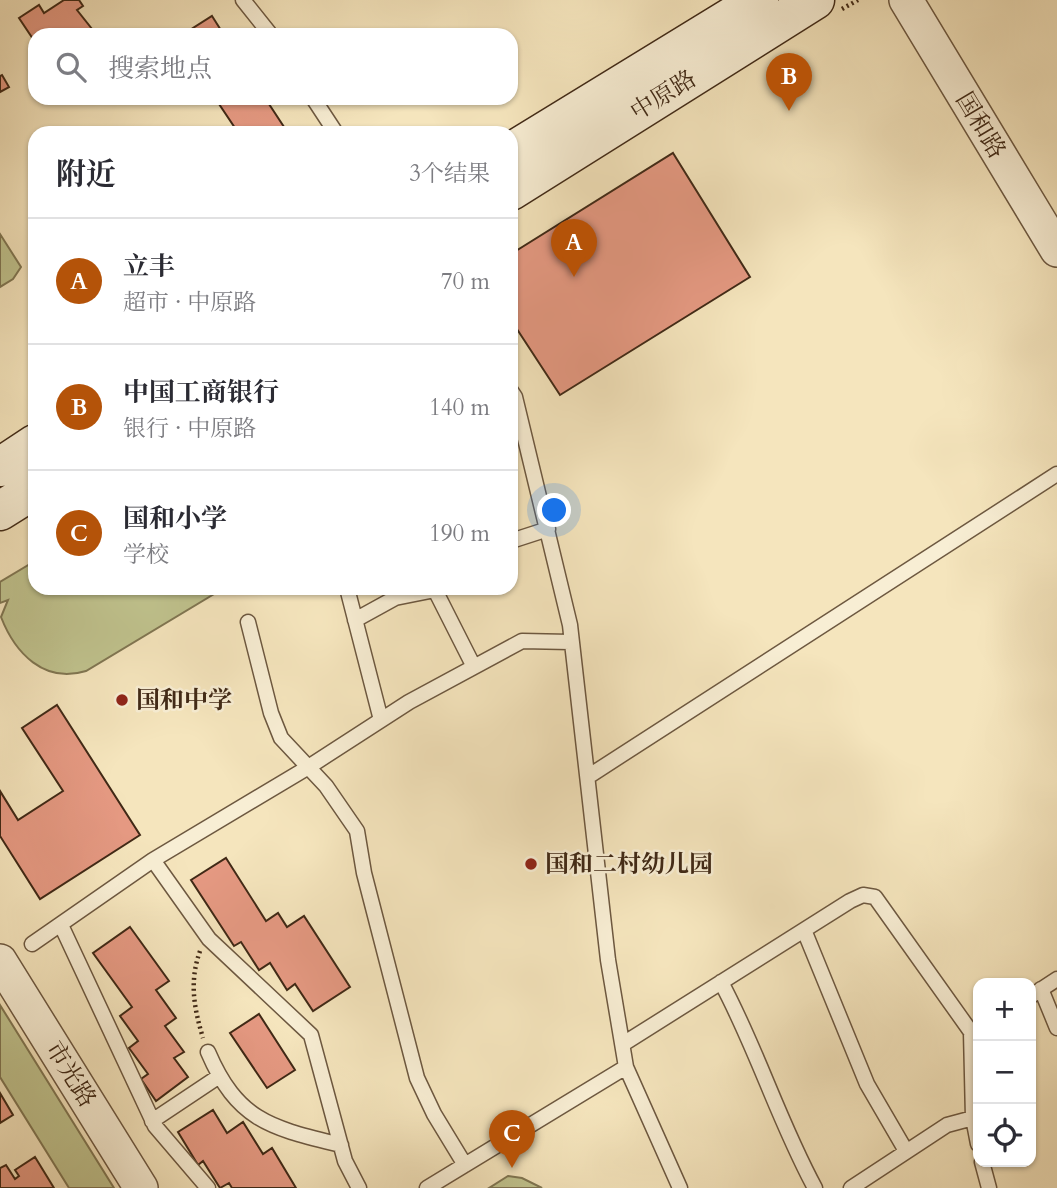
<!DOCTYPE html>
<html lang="zh">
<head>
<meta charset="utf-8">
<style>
  :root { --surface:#fff; --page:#f7f7f7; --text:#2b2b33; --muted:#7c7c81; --line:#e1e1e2; --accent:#b45309 }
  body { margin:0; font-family:Cardo,"Noto Serif SC",serif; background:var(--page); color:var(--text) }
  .controls { position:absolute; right:21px; bottom:21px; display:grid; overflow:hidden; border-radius:14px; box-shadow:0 2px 5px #0004 }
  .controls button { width:63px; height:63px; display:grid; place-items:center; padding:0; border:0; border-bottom:2px solid var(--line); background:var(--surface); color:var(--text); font:35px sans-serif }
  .you { position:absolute; left:555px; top:511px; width:24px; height:24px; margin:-18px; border:5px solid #fff; border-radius:50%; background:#1a73e8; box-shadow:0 0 0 10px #1a73e833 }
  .badge { display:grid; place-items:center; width:46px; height:46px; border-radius:50%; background:var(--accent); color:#fff; font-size:23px; font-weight:700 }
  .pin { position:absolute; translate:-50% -58px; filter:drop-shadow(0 2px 4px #0008) }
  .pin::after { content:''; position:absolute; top:37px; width:24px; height:21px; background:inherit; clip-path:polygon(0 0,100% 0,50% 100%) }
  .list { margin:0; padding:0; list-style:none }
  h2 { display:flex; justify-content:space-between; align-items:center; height:91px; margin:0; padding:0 28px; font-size:30px }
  h2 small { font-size:23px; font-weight:400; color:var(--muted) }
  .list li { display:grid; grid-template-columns:46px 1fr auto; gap:21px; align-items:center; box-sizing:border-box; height:126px; padding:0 28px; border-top:2px solid var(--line) }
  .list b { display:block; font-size:26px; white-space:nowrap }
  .list p { margin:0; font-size:23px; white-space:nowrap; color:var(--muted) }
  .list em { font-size:23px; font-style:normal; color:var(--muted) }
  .icon { flex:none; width:38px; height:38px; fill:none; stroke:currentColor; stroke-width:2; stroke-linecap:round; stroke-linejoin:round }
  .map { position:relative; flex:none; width:1057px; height:1188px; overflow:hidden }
  .search { position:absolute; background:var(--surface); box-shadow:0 2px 5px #0004; left:28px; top:28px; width:490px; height:77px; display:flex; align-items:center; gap:18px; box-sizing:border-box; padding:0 24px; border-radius:21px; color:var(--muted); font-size:26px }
  .panel { position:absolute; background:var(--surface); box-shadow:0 2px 5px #0004; left:28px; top:126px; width:490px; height:469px; border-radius:21px }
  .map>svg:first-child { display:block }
  .green { fill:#c0c38e; stroke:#807652; stroke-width:2 }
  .building { fill:#e59982; stroke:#402916; stroke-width:2 }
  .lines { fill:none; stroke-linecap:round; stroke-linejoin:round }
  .service-casing { stroke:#6d5840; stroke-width:17 }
  .tertiary-casing { stroke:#6d5840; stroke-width:36 }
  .secondary-casing { stroke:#402916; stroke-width:41 }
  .path { stroke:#402916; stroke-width:4.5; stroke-dasharray:2 3.5; stroke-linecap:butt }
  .service { stroke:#f8eed4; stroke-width:14 }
  .tertiary { stroke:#f8eed4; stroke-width:33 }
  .secondary { stroke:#f8eed4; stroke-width:38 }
  .poi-dot { fill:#8f2418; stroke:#f8eed4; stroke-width:2.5 }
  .labels { text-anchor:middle; stroke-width:5; stroke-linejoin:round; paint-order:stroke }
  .street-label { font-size:24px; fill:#402916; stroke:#f8eed4 }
  .poi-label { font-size:24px; font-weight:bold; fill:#402916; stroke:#f8eed4; text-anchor:start }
</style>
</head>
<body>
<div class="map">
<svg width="1057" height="1188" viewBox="0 0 1057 1188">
  <rect width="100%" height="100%" fill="#f5e5bd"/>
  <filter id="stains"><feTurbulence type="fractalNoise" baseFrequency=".00286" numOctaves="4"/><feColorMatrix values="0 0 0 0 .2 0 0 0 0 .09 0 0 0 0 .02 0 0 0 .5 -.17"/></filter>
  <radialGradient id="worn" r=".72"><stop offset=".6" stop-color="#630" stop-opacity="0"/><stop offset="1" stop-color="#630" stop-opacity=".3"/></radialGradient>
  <path class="green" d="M0,234L21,267L13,279L0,287Z
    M35,561V588H224L86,671C44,684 15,653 1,617L8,600L0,603V582Z
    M0,1005L114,1188H69L0,1077Z
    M508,1176L522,1178L542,1188H489Z"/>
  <path class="building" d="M64,0H79L83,6L77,10L96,34L35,35L33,39L19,18L39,5L44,13Z
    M212,16L224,35H182Z
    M2,75L9,87L0,92V76Z
    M215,98H265L288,133H227L235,128Z
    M673,153L750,277L560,395L511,320V254Z
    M57,705L140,835L40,899L0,836V791L18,820L63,791L22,728Z
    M226,858L266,921L278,913L287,927L304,916L350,987L313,1011L295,984L287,990L270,963L259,970L241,942L234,946L191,880Z
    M130,927L169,981L156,990L176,1018L165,1026L184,1052L174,1058L188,1077L156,1101L141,1079L148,1074L129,1048L138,1041L120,1016L132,1007L93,953Z
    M259,1014L295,1070L267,1088L230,1033Z
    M0,1093L13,1115L0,1123Z
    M213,1110L227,1133L243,1122L263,1154L272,1148L296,1188H232L229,1183L220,1188L203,1161L198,1165L178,1132Z
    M35,1157L54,1188H0V1168L6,1165L15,1179L19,1176L15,1170Z"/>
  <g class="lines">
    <g class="service-casing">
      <path id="service" d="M243,0L271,35
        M313,98L336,133
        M511,391L515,397L570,625L608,960L626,1067L680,1188
        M511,541L548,529
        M347,588L381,720
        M434,588L474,667
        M355,620L395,598L435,590
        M248,622L271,713L281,738L326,786L357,831L364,873L417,1078L434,1114L465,1165
        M589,776L1057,474
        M153,860L209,939L311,1035L345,1161L359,1188
        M61,925L155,1126L208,1188
        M804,930L867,1084L906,1151
        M32,944L153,860L307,768L409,702L522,641L570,642
        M721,982C757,1049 779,1122 815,1188
        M1041,989L1057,1028
        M1031,996L1057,979
        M623,1044L850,901L863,895L875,897L971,1032L973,1118L978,1144
        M208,1052C238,1122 272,1128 341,1145
        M152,1121L218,1077
        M982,1162L989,1188
        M427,1188L626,1067
        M851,1188L947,1125L973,1118"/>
    </g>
    <g class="tertiary-casing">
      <path id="tertiary" d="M906,0L1057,250
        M0,961L141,1188"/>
    </g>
    <g class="secondary-casing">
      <path id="secondary" d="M511,152L759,0
        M511,191L815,0
        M0,467L35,444
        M0,511L35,489"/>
    </g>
    <path class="path" d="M842,9L858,0
      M200,951C189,982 194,1008 203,1038"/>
    <use href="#service" class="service"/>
    <use href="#tertiary" class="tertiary"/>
    <use href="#secondary" class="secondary"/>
  </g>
  <g class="poi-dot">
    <circle cx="122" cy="700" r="7"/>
    <circle cx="531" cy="864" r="7"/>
  </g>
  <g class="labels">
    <g class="street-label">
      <text transform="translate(663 95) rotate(-32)" y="8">中原路</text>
      <text transform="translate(981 125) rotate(59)" y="8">国和路</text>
      <text transform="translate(71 1074) rotate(58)" y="8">市光路</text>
    </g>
    <g class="poi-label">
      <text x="136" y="708">国和中学</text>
      <text x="545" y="872">国和二村幼儿园</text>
    </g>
  </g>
  <rect width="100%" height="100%" filter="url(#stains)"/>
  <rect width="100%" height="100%" fill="url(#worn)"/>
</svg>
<div class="controls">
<button>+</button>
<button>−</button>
<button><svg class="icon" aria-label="locate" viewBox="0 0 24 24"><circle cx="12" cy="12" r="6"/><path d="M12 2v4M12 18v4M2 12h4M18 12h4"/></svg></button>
</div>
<div class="you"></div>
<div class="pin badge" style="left:574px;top:277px">A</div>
<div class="pin badge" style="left:789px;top:111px">B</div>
<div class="pin badge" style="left:512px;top:1168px">C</div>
<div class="search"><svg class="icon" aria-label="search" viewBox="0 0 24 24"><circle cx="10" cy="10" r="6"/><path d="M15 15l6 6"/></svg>搜索地点</div>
<section class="panel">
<h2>附近<small>3个结果</small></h2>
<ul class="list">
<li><span class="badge">A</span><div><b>立丰</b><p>超市 · 中原路</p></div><em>70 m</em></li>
<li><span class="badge">B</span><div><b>中国工商银行</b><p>银行 · 中原路</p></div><em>140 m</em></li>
<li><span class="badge">C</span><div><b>国和小学</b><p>学校</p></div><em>190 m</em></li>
</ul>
</section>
</div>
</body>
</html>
